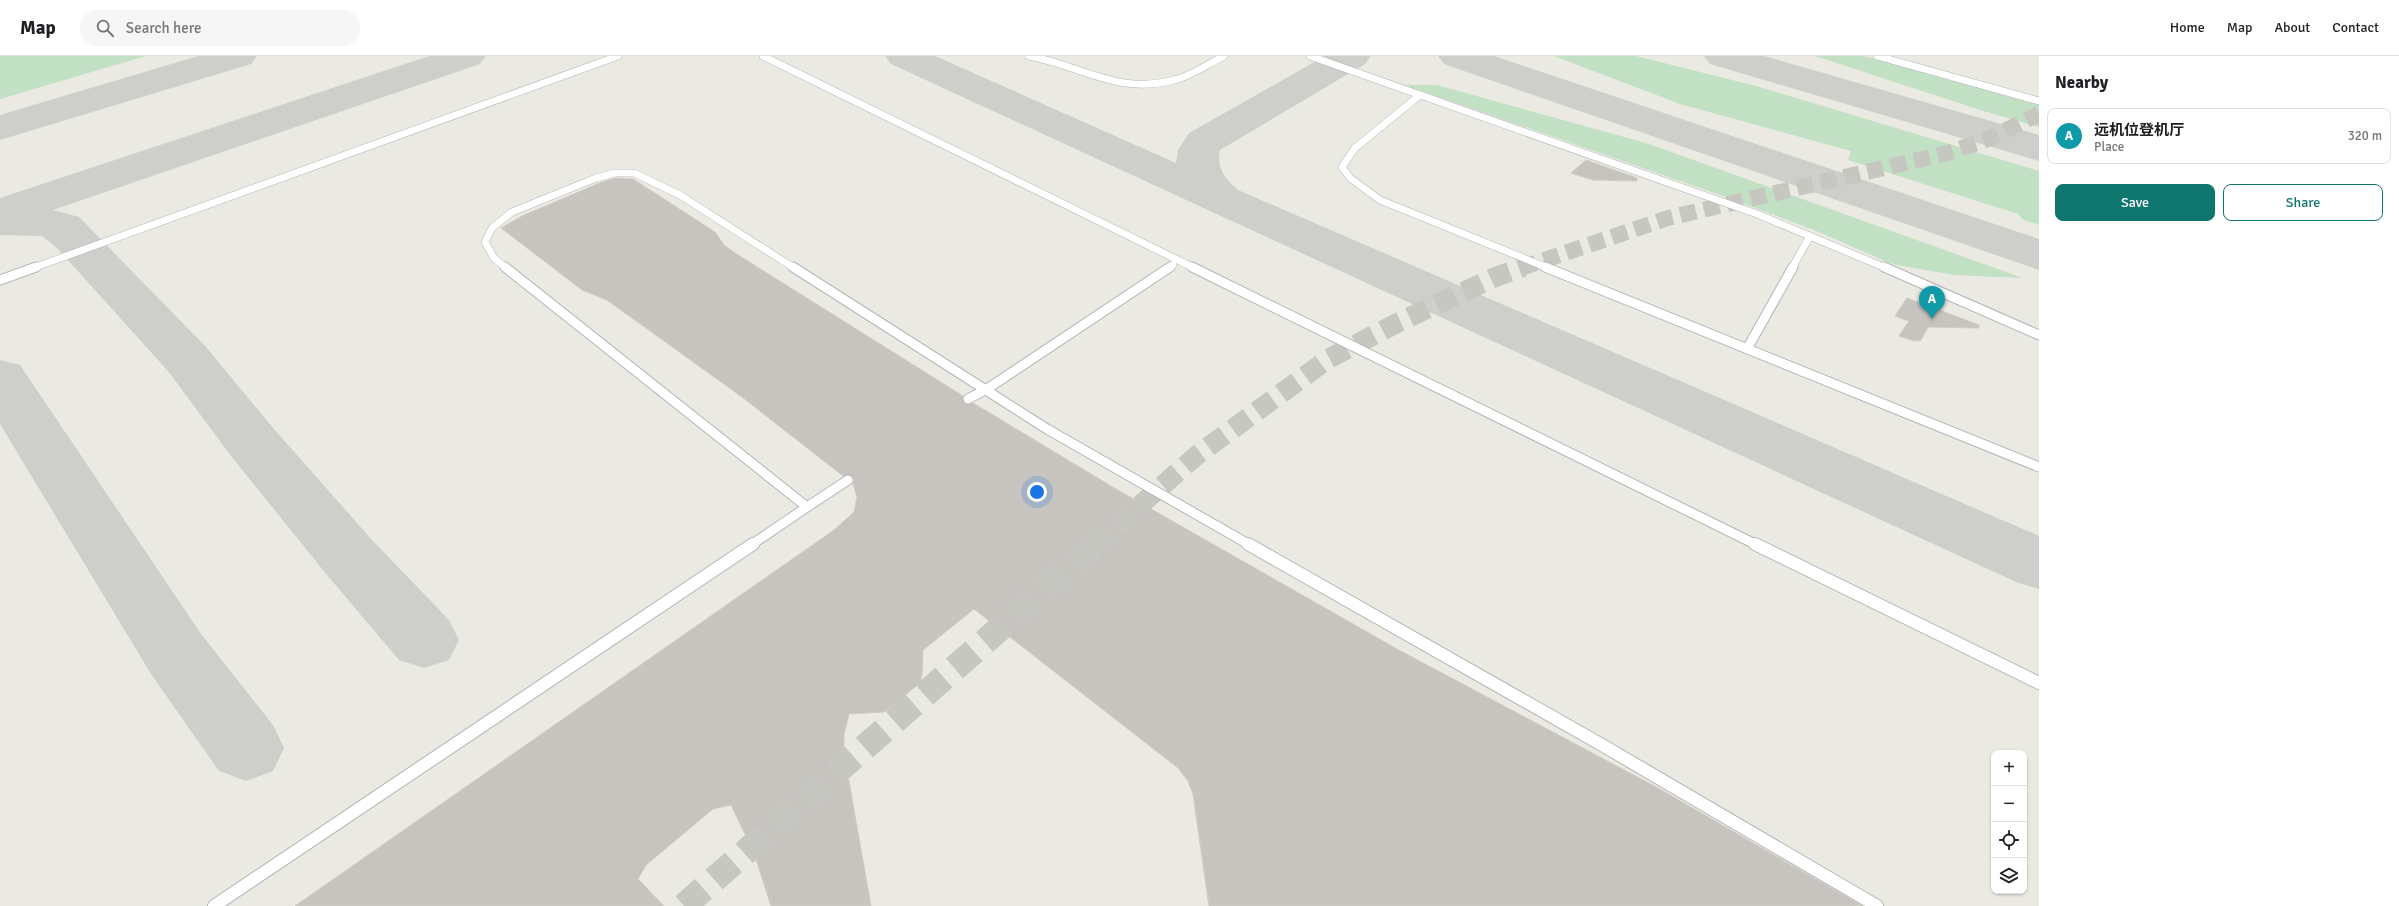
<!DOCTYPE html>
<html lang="en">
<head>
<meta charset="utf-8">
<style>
  :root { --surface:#fff; --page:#f6f6f6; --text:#202124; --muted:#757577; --line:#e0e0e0; --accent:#0f766e }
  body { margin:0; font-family:Signika,"Noto Sans SC",sans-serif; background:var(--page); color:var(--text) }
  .controls { position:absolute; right:12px; bottom:12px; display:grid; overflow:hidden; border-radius:8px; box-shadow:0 1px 3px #0004 }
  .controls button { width:36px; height:36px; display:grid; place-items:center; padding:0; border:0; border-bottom:1px solid var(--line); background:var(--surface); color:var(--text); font:20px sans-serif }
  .you { position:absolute; left:1037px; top:436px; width:14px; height:14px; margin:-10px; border:3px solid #fff; border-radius:50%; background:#1a73e8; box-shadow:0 0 0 6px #1a73e833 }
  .badge { display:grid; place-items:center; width:26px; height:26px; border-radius:50%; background:var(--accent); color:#fff; font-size:13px; font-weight:700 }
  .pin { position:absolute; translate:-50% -33px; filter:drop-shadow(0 1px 2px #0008) }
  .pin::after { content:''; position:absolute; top:21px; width:14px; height:12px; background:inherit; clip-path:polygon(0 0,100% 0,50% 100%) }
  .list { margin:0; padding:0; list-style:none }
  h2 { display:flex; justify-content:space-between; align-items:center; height:52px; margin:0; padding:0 16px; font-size:17px }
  h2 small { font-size:13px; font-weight:400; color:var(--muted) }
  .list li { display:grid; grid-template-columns:26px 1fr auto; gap:12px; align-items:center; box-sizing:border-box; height:56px; margin:0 8px 8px; padding:0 8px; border:1px solid var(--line); border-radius:8px }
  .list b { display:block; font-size:15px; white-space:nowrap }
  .list p { margin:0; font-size:13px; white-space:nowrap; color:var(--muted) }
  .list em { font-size:13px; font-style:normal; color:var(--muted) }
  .actions { display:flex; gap:8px; padding:12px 16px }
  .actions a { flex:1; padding:9px 0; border:1px solid var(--accent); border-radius:8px; text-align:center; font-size:14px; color:var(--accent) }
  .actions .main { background:var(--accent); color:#fff }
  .icon { flex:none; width:22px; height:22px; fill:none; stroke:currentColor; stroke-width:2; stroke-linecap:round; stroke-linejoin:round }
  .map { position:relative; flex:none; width:2039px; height:850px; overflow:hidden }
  header { display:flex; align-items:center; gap:24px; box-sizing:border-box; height:56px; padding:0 20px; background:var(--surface); border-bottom:1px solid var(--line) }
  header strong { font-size:19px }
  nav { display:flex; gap:22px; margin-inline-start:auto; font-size:14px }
  .search { width:280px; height:36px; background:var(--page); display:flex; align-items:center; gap:10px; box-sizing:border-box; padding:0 14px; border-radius:22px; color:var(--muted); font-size:15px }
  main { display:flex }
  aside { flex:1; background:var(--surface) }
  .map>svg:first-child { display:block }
  .green { fill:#c1e0c4 }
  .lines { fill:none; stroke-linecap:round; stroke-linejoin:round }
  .taxiway { fill:#cececa; fill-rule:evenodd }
  .building { fill:#c7c4bf; stroke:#cfccc1 }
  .primary-tunnel-far2 { stroke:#c7c7c2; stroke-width:16; stroke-dasharray:16 8; stroke-linecap:butt }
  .primary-tunnel-far1 { stroke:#c7c7c2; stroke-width:20; stroke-dasharray:20 10; stroke-linecap:butt }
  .primary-tunnel { stroke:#c7c7c2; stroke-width:26; stroke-dasharray:26 14; stroke-linecap:butt }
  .lane-far2-casing { stroke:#b3b4b8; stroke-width:8 }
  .lane-far1-casing { stroke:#b3b4b8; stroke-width:11 }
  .lane-casing { stroke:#b3b4b8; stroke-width:14 }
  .lane-far2 { stroke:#fff; stroke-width:7 }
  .lane-far1 { stroke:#fff; stroke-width:9 }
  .lane { stroke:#fff; stroke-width:12 }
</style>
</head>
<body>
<header>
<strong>Map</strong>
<div class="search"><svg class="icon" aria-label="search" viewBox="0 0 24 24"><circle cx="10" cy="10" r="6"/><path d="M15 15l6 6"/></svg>Search here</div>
<nav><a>Home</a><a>Map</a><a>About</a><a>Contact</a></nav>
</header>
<main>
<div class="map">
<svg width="2039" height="850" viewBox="0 0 2039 850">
  <rect width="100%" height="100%" fill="#ebeae2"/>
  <path class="green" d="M0,0H146L0,43Z
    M1554,0H1636L1756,30L2039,115V169L2023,164L2018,158L1848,104L1851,95L1680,48Z
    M1815,0H1864L2039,48V71L1980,54Z
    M1405,29H1437L1646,87L2023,222L1954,219L1892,208L1814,174L1726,141Z"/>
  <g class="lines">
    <path class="taxiway" d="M198,0H257L251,8L0,84V59Z
      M429,0H486L480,8L53,154L79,161L206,291L273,372L373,485L449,564L459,584L449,604L424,612L399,604L327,519L231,400L168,315L57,192L42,180L0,179V142Z
      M885,0H935L1176,107L1178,94L1189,77L1325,0H1371L1365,8L1220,94C1216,112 1225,123 1238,134L2039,480V533L2016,526L891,8Z
      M1438,0H1494L2039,183V214L1444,8Z
      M1704,0H1764L2039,79V105L1710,8Z
      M0,304L20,309L201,578L273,669L284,692L273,715L246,725L219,715L151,618L0,368Z"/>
  </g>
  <path class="building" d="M1586,104L1637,122V125L1593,124L1571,117Z
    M616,122L633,123L715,176L724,189L735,197L963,340L965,348L973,347L1116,433L1397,593L1658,732L1862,850H1209L1193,738L1188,725L1178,712L974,553L923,594L922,619L920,627L884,656L849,658L844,678V697L871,850H771L754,797L731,749L713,753L646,809L638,823L664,850H295L834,474L854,456L857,441L853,428L854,423L851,419L843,420L742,341L607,244L582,234L501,172L522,160L602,126Z
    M1907,242L1979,269V272L1928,271L1921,284L1914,285L1899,280L1909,265L1895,260Z"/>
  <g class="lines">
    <path class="primary-tunnel-far2" d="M1521,212L1668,162L1948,97L1988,83L2039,58"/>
    <path class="primary-tunnel-far1" d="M1095,489L1196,400L1328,303L1399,266L1493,222L1523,211"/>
    <path class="primary-tunnel" d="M684,850L1096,488"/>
    <g class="lane-far2-casing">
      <path id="lane-far2" d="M763,0L1194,212
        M1029,0C1082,10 1118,39 1174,24C1191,20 1208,8 1224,0
        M1310,0L1757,158L1886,212
        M1877,0L2039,45
        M1420,39L1355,92L1342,111L1350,122L1380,144L1548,212
        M33,212L618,0
        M506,212L494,202L485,186L492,172L512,156L596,122L615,117H634L680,139L794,212
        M1169,212L1173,209
        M1792,212L1810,180"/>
    </g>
    <g class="lane-far1-casing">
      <path id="lane-far1" d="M505,211L807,451L751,489
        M793,211L1047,373L1250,489
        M1192,211L1757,489
        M1545,211L2039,411
        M1884,211L2039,279
        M0,224L36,211
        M1747,293L1793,211
        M968,343L987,333L1170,211
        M807,451L848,424"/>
    </g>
    <g class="lane-casing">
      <path id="lane" d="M1248,488L1602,689L1877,850
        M1755,488L2039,627
        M214,850L753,488"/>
    </g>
    <use href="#lane-far2" class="lane-far2"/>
    <use href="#lane-far1" class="lane-far1"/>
    <use href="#lane" class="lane"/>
  </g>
</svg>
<div class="controls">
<button>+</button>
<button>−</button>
<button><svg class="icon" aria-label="locate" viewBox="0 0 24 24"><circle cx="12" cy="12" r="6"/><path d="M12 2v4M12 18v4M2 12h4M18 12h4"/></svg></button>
<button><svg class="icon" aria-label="layers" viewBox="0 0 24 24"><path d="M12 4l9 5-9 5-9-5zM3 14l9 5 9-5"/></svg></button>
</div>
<div class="you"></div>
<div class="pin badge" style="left:1932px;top:263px;background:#0f9aa8">A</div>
</div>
<aside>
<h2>Nearby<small></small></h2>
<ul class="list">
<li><span class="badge" style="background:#0f9aa8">A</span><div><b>远机位登机厅</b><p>Place</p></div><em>320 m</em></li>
</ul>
<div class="actions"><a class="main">Save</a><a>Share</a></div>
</aside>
</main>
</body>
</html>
